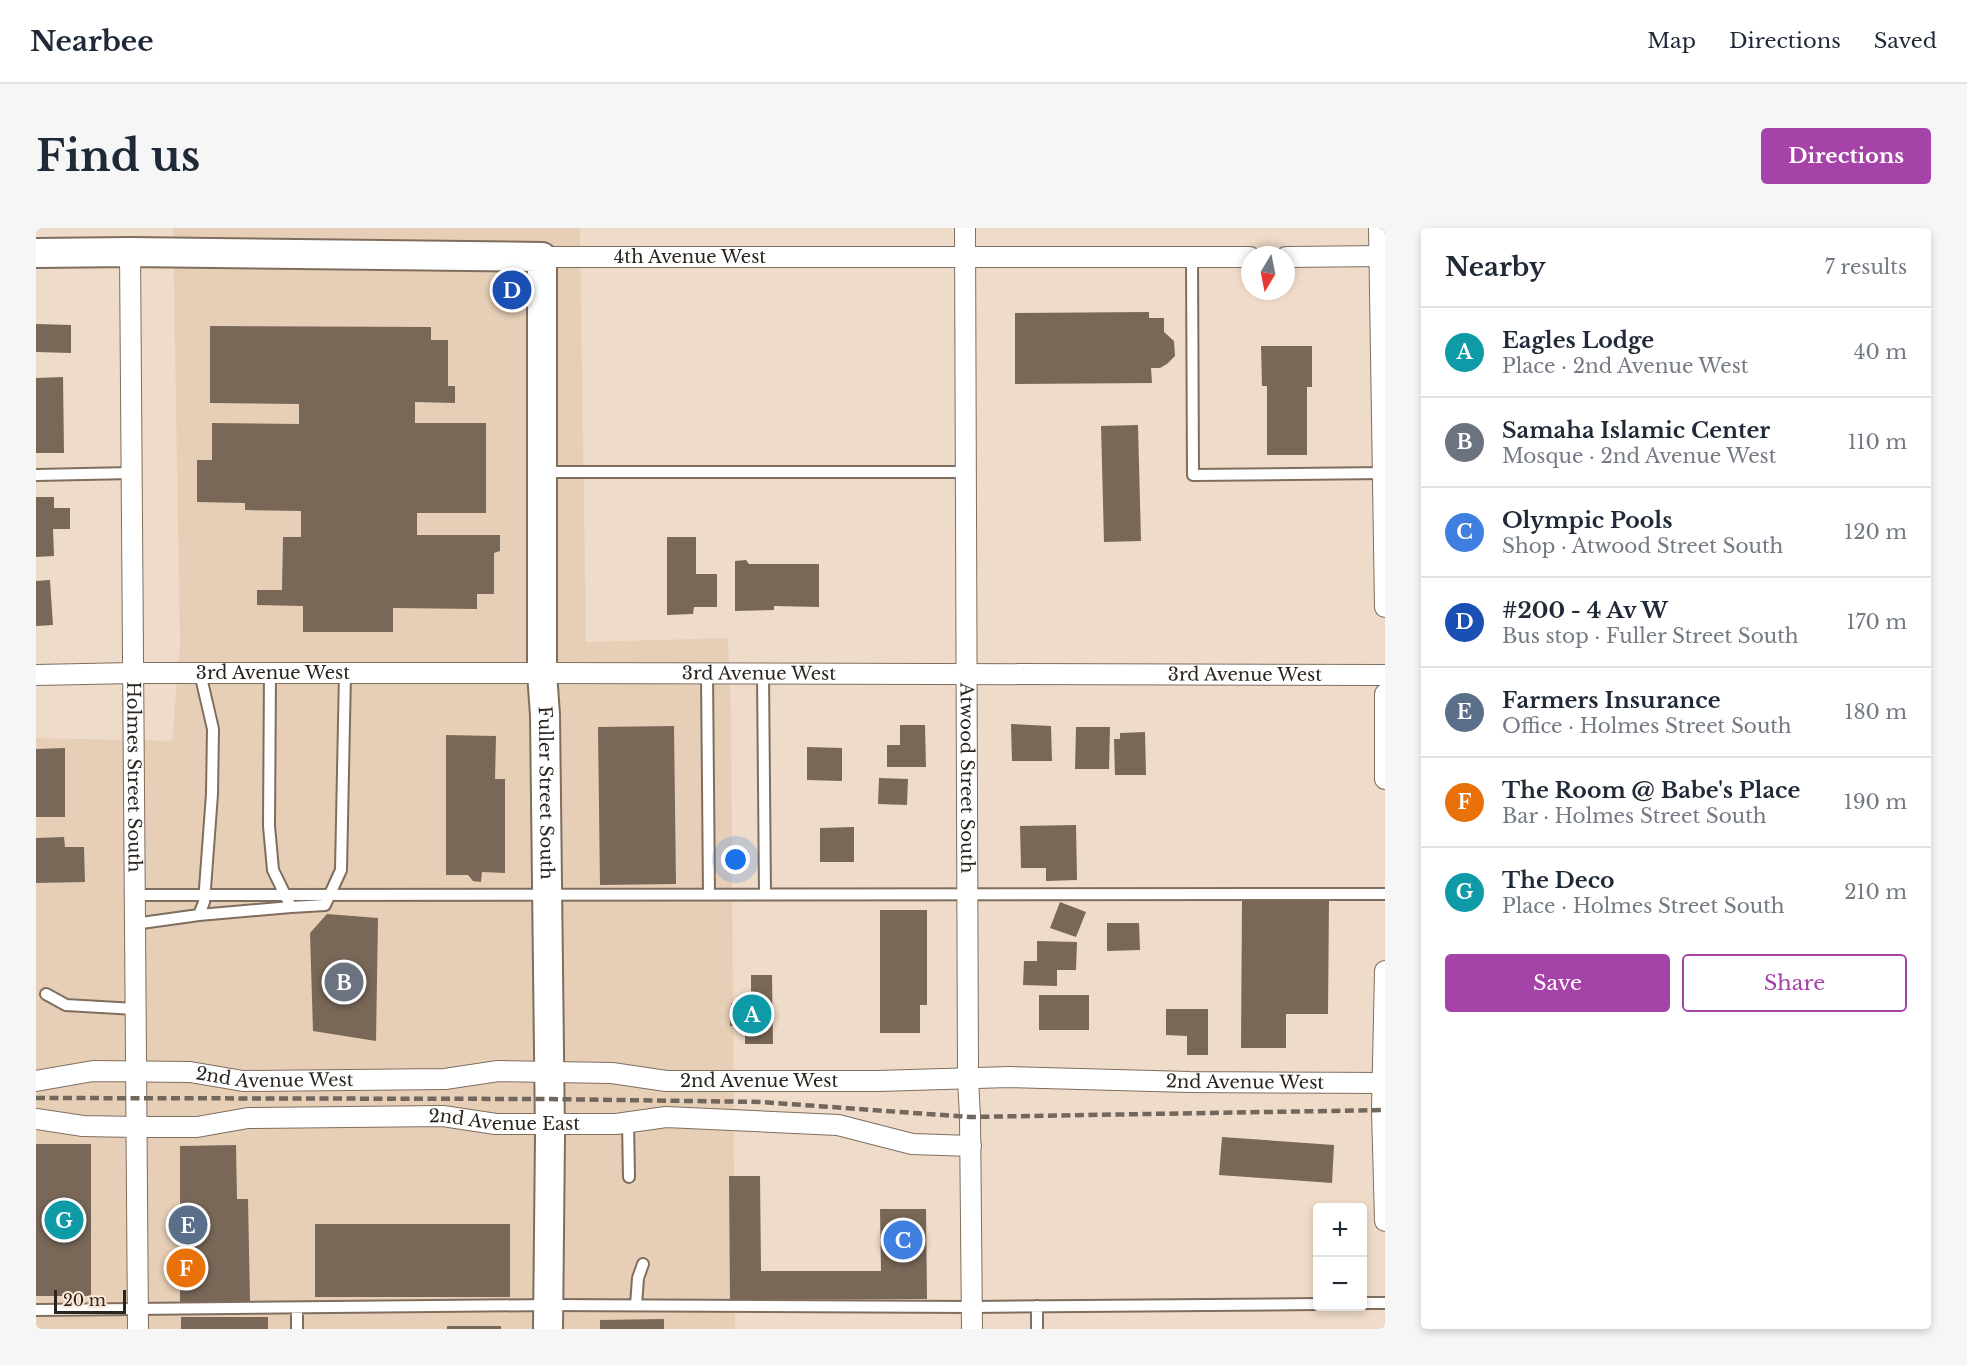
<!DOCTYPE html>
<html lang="en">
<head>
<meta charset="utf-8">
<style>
  :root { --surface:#fff; --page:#f6f6f7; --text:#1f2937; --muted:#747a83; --line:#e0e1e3; --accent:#a543a9 }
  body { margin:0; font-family:"Libre Baskerville",serif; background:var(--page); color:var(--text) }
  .controls { position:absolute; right:18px; bottom:18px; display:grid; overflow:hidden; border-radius:6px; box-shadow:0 3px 9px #0003 }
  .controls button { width:54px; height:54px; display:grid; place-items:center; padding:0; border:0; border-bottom:2px solid var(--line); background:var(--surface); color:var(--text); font:30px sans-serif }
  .compass { position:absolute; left:1205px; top:18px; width:54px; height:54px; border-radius:50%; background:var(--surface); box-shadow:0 3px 9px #0003; rotate:190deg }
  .scale { position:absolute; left:18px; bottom:15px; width:72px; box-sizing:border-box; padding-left:6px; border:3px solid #2c251e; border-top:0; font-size:16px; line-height:21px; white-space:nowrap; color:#2c251e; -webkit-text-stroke:4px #fce8d6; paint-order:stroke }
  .you { position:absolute; left:700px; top:632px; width:21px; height:21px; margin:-15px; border:4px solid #fff; border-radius:50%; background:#1a73e8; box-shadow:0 0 0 9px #1a73e833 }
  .badge { display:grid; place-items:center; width:39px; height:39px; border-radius:50%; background:var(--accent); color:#fff; font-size:20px; font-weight:700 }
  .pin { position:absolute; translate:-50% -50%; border:3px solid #fff; box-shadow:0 2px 6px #0006 }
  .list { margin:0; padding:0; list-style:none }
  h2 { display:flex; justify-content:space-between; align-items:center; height:78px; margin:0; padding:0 24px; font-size:26px }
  h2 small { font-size:20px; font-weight:400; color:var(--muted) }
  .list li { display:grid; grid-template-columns:39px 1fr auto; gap:18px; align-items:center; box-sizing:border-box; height:90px; padding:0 24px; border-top:2px solid var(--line) }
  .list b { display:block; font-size:22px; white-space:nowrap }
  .list p { margin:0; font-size:20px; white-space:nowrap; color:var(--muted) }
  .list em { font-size:20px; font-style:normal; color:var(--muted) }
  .actions { display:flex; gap:12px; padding:18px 24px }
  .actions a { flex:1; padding:14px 0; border:2px solid var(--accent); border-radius:6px; text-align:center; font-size:21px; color:var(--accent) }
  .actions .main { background:var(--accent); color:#fff }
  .map { position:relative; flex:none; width:1349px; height:1101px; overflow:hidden; border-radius:6px }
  header { display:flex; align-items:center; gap:36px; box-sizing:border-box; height:84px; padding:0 30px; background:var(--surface); border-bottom:2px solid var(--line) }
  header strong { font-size:28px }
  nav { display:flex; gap:33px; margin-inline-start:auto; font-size:21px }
  .intro { display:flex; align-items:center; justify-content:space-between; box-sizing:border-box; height:144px; padding:0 36px }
  h1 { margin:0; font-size:42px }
  .button { padding:15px 27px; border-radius:6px; background:var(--accent); color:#fff; font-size:21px; font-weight:700 }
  main { display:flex; gap:36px; padding:0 36px }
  aside { flex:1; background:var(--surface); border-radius:6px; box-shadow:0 3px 9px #0003 }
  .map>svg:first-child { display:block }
  .built { fill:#e7cfb7 }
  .building { fill:#796858 }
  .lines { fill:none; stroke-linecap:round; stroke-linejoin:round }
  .lane-casing { stroke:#7f6e5e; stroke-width:14 }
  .street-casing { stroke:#7f6e5e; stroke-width:22 }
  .secondary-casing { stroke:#7f6e5e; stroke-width:32 }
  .lane { stroke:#fff; stroke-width:10 }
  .street { stroke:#fff; stroke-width:20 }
  .secondary { stroke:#fff; stroke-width:28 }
  .rail { stroke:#72675c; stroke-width:4.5; stroke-dasharray:9 4.5; stroke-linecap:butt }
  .labels { text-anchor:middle; stroke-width:6; stroke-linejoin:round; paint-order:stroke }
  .street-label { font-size:18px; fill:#2c251e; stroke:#fce8d6 }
</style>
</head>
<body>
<header>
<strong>Nearbee</strong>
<nav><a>Map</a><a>Directions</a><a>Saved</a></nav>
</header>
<div class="intro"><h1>Find us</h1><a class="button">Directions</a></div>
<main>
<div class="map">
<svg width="1349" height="1101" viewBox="0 0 1349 1101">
  <rect width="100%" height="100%" fill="#efdbc9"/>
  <path class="built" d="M137,0H544L550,414L692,410L695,483L699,1101H0V510L136,513L144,417Z"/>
  <path class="building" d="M1113,84V90H1128V104L1138,113L1139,128L1131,136L1124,140H1115L1116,155L979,156V85Z
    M0,96L35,97V125L0,124Z
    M174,98L395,99V112H412V158H419V175L379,174V195H450V285H381V307H464V323L458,325V366H441V381L357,380V404H267V378L221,377V362H246L247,309H265V283L209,282V275L161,274V232H176V195L263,196V176L174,175Z
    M1225,118H1276V159H1271V227H1231V158H1226Z
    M27,149L28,225H0V150Z
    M1102,197L1105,313L1068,314L1065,198Z
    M0,269H18V280H34V301H17L18,328L0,329Z
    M631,309H660V346H681V379H658L657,386L631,387Z
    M710,332L713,336H783V379L738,378V382L699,383V333Z
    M14,352L17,397L0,398V353Z
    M975,496L1015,498L1016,533H976Z
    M864,497H889L890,539H851V517H864Z
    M638,498L640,656L564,657L562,499Z
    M1040,499H1074L1073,541H1039Z
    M1109,504L1110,547H1079L1078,511H1084V505Z
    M410,507L460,508L459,551H469V645L446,644L445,654L437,653L432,647H410Z
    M771,519L806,520V553L771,552Z
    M29,520V589H0V521Z
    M843,550L872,551L871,577L842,576Z
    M1040,597L1041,652L1010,653V640H985L984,598Z
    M818,599V634H784V600Z
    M28,609L29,619H48L49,654L0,655V610Z
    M1206,670L1293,671L1292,786H1250V820H1205Z
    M1024,674L1050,684L1040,709L1014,700Z
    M844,682H891V777H884V805H844Z
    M291,686L342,690L340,813L277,803L274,705Z
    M1071,695H1103L1104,722L1071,723Z
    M1001,713L1041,714L1040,742H1021V758L987,757L988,733H1001Z
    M715,747H736L737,816H709V797L694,798L695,775H715Z
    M1003,767H1053V802H1003Z
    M1130,781H1172V827H1151V808L1130,807Z
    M1186,909L1298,917L1296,955L1183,947Z
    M0,916H55V1068H0Z
    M200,917L201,971H212L214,1073L144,1075V918Z
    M693,948H724L725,1043H845L844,981H890L891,1071L694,1072Z
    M279,996H474V1069H279Z
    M145,1089H232V1101H145Z
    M628,1091V1101H564V1092Z
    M411,1098H465V1101H411Z"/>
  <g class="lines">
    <g class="lane-casing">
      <path id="lane" d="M1156,29L1157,247L1349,245
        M508,244H929
        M0,247L96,245
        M234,445L233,598L237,642L255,679L289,677L305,642L309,445
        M671,446L673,666
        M727,446L729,666
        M98,667L1349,666
        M163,687L255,679
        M98,696L163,687L168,674L176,566L177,501L164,445
        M10,766L30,777L99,781
        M592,894L593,949
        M1326,1075H1349
        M600,1077L602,1050L607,1036
        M261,1080V1101
        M0,1082L512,1077L936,1079L1282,1076
        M1001,1101V1078"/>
    </g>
    <g class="street-casing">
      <g id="street">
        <path id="s1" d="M929,0L932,851L934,889L936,1101"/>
        <path d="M1343,0L1349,379"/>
        <path id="s2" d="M94,24L102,1101"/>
        <path id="s3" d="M506,29H1214"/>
        <path d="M1250,29L1349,28"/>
        <path id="s4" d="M0,447L97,445H506L1349,447"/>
        <path d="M1349,466V551"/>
        <path d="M1349,743L1346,882L1349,993"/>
        <path id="s5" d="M0,853L57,843L154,844L207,853L409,851L462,843L576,845L630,853H842L973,849L1153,854L1349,855"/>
        <path id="s6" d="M0,891L47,898L100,899H161L212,890L407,888L460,896H580L630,889L802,897L876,916L935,918"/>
      </g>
    </g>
    <g class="secondary-casing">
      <g id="secondary">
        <path id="s7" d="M0,25L94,24L506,29V445L509,487L514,908L512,1101"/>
      </g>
    </g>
    <use href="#lane" class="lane"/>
    <use href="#street" class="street"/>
    <use href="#secondary" class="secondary"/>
    <path class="rail" d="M0,870L513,871L725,874L934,889L1349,882"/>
  </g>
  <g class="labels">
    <g class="street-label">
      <text dy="6" stroke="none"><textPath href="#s3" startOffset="148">4th Avenue West</textPath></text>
      <text dy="6" stroke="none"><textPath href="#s4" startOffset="237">3rd Avenue West</textPath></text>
      <text dy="6" stroke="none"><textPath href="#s4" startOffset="723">3rd Avenue West</textPath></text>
      <text dy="6" stroke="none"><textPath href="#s4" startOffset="1209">3rd Avenue West</textPath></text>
      <text dy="6" stroke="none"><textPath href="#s2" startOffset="525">Holmes Street South</textPath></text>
      <text dy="6" stroke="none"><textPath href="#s1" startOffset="550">Atwood Street South</textPath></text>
      <text dy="6" stroke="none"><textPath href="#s7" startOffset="1042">Fuller Street South</textPath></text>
      <text dy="6" stroke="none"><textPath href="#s5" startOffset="240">2nd Avenue West</textPath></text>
      <text dy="6" stroke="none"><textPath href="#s5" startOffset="726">2nd Avenue West</textPath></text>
      <text dy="6" stroke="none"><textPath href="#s5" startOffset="1212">2nd Avenue West</textPath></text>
      <text dy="6" stroke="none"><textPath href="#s6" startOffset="470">2nd Avenue East</textPath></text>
    </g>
  </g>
</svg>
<div class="controls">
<button>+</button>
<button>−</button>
</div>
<svg class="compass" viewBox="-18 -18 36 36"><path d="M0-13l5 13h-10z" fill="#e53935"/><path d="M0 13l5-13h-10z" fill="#747a83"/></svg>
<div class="scale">20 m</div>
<div class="you"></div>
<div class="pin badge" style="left:716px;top:786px;background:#0f9aa8">A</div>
<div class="pin badge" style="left:308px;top:754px;background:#6b7280">B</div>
<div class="pin badge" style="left:867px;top:1012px;background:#3f7fe0">C</div>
<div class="pin badge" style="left:476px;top:62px;background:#1a4fb4">D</div>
<div class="pin badge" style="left:152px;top:997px;background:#5c6f8a">E</div>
<div class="pin badge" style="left:150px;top:1040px;background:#e8710a">F</div>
<div class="pin badge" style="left:28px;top:992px;background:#0f9aa8">G</div>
</div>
<aside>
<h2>Nearby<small>7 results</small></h2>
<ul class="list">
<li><span class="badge" style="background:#0f9aa8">A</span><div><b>Eagles Lodge</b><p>Place · 2nd Avenue West</p></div><em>40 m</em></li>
<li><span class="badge" style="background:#6b7280">B</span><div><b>Samaha Islamic Center</b><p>Mosque · 2nd Avenue West</p></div><em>110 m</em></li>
<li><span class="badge" style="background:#3f7fe0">C</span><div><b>Olympic Pools</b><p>Shop · Atwood Street South</p></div><em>120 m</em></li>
<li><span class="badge" style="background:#1a4fb4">D</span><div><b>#200 - 4 Av W</b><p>Bus stop · Fuller Street South</p></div><em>170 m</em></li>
<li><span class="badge" style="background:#5c6f8a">E</span><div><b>Farmers Insurance</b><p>Office · Holmes Street South</p></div><em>180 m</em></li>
<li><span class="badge" style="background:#e8710a">F</span><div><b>The Room @ Babe's Place</b><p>Bar · Holmes Street South</p></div><em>190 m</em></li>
<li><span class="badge" style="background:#0f9aa8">G</span><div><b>The Deco</b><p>Place · Holmes Street South</p></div><em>210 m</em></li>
</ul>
<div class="actions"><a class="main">Save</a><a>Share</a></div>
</aside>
</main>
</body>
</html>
